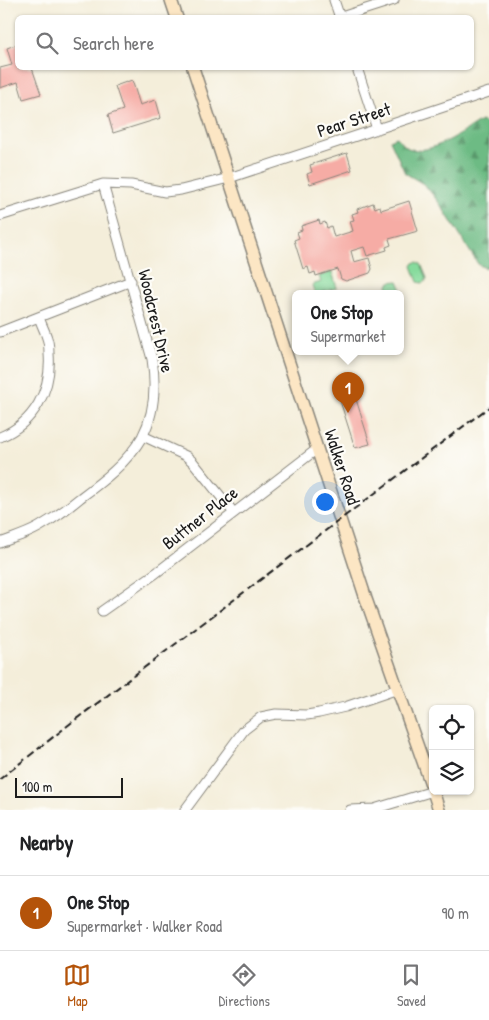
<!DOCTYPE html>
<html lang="en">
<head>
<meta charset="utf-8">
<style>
  :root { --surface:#fff; --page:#f2f2f2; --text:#202124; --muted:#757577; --line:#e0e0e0; --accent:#b45309 }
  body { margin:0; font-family:"Patrick Hand",sans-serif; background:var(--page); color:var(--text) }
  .controls { position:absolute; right:15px; bottom:15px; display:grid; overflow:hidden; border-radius:8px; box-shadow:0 1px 4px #0004 }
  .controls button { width:45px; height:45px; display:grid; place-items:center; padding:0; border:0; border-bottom:1px solid var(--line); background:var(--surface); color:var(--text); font:25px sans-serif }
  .scale { position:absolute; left:15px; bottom:12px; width:108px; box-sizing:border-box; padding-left:5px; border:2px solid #1c1c1c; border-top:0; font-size:14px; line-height:18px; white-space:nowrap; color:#1c1c1c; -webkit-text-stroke:4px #fdfcf7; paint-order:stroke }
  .you { position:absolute; left:324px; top:501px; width:18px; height:18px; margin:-12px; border:4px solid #fff; border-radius:50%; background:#1a73e8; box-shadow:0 0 0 8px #1a73e833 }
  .badge { display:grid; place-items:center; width:32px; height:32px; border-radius:50%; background:var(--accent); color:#fff; font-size:16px; font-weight:700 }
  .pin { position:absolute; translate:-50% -41px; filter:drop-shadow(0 1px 2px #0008) }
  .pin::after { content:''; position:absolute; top:26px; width:18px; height:15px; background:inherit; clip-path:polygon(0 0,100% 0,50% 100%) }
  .popup { position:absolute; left:292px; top:290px; width:112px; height:65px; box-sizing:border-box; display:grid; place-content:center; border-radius:8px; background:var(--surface); filter:drop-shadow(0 1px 4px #0005); font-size:16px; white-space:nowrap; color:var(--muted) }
  .popup b { font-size:19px; color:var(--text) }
  .popup::after { content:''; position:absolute; left:50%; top:100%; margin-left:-10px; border:10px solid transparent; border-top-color:var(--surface) }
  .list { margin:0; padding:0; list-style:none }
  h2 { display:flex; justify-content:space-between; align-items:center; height:65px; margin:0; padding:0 20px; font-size:21px }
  h2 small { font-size:16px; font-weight:400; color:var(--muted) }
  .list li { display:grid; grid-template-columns:32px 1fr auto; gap:15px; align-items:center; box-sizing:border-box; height:75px; padding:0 20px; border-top:1px solid var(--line) }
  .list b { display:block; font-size:19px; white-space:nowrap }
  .list p { margin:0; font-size:16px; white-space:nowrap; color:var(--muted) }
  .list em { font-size:16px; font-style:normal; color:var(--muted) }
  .icon { flex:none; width:28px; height:28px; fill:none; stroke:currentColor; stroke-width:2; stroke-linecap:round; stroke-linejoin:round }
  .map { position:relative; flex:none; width:489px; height:810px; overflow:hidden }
  .search { position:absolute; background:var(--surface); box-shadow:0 1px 4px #0004; left:15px; right:15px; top:15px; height:55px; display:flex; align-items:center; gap:12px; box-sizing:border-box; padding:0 18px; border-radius:8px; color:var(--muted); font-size:19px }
  .sheet { height:140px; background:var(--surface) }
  nav { display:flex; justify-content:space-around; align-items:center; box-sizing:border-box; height:70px; border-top:1px solid var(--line); background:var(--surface); font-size:14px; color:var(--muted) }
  nav a { display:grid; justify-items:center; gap:2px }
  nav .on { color:var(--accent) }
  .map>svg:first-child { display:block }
  .forest { fill:url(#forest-firs); stroke:#446c50 }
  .green { fill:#87db9d; stroke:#527c5c }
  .building { fill:#f6aca5 }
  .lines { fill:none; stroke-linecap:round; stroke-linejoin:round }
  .street-casing { stroke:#88857b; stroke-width:11 }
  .secondary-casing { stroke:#88857b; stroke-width:14 }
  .street { stroke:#fff; stroke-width:9 }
  .secondary { stroke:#fce6c4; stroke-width:11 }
  .rail { stroke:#1c1c1c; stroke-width:2; stroke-dasharray:8 4; stroke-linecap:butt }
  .labels { text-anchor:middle; stroke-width:4.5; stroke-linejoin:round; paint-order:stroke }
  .street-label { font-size:18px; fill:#1c1c1c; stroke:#fdfcf7 }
</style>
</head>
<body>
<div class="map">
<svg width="489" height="810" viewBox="0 0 489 810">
  <defs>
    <pattern id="forest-firs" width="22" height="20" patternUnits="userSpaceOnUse" patternTransform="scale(1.25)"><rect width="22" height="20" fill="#6dbb84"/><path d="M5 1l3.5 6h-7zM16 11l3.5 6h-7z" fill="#59976b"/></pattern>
  </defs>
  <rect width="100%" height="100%" fill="#fdfcf7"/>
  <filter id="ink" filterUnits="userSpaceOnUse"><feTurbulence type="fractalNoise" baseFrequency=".02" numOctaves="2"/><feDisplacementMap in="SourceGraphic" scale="10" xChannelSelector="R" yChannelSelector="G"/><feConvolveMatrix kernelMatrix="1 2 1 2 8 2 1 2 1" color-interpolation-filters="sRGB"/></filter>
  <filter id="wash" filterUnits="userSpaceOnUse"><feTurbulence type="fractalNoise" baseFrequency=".0096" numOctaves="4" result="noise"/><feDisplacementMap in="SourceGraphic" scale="20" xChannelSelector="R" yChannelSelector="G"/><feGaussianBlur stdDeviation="1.12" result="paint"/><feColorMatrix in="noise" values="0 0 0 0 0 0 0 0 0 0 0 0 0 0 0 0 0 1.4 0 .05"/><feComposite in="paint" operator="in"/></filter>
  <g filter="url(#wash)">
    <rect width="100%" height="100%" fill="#f4eeda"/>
    <path class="forest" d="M481,121L489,125V266L485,268L478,264L440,204L425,185L405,173L390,140L397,137C400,140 404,146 408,148C429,157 464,131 481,121Z"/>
    <path class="green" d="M417,262L421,264L427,278L425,282L422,283L418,282L412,266L414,263Z
      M332,272L337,288L315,294L312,285L321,282L319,276Z
      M398,281L401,288L400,294H384L390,282Z"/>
    <g id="blocks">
      <path class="building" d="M18,44V68H32L41,94L23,99L18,82L0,88V68L12,65L7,48Z
        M132,80L140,105L156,100L161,118L113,133L108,115L123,110L115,86Z
        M347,153L352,170L310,184L307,174L312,172L310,165Z
        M409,201L418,231L389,239L391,245L386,247L387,250L367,256L364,247L351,251L354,262L369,258L372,269L370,273L346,281L341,279L338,269L316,276L315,272L310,274L308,267L303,269L294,240L299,238L297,232L302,230L301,226L319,220L320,224L325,222L327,228L331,226L334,237L353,231L350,221L354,220L352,214L358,212L357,209L373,203L375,208L380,206L381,210Z
        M350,380L370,444L355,448L335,385Z"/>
    </g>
  </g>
  <g filter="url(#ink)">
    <use href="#blocks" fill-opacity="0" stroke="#88857b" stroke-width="1"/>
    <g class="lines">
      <g class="street-casing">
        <path id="street" d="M334,0L340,18
          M338,18L394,0
          M357,68L377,129
          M0,216L103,184L131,185L165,192L181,190L229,178L489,92
          M0,332L131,281
          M143,436L186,456L193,462L234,513
          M0,437C34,423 52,390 49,354C49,349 49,343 47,338C45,331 41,324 39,317
          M0,543C13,538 27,534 39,527C53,519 67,509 80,498C103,481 127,463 142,437C155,413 156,385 152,359L103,184
          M102,611L156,573L317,449
          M185,810L244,730L261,717L276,714L307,715L319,713L345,707L398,689
          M350,810L374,809L433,791"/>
      </g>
      <g class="secondary-casing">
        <path id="secondary" d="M171,0L177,18
          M193,68L366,599L433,790
          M433,791L439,810"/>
      </g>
      <use href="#street" class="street"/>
      <use href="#secondary" class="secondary"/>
      <path class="rail" d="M0,779L71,723L489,407"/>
    </g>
  </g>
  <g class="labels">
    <g class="street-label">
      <text transform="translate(354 120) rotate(-18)" y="6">Pear Street</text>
      <text transform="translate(156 321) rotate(77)" y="6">Woodcrest Drive</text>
      <text transform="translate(342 467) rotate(72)" y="6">Walker Road</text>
      <text transform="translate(200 518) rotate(-38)" y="6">Buttner Place</text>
    </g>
  </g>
</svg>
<div class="controls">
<button><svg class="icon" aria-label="locate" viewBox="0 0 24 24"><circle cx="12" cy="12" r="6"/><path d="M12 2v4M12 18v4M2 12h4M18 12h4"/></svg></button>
<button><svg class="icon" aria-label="layers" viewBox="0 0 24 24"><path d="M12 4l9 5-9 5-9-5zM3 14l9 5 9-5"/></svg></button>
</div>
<div class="scale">100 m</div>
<div class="you"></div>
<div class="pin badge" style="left:348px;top:413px">1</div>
<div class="popup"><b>One Stop</b>Supermarket</div>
<div class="search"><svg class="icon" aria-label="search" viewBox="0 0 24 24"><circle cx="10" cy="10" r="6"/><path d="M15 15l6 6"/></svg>Search here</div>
</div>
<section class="sheet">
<h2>Nearby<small></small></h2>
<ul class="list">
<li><span class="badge">1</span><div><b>One Stop</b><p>Supermarket · Walker Road</p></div><em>90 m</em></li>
</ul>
</section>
<nav>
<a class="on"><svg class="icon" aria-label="map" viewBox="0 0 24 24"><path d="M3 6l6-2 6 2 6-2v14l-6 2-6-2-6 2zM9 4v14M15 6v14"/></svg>Map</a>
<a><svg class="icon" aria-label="directions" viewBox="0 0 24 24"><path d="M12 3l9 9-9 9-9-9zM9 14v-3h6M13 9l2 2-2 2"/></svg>Directions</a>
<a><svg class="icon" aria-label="saved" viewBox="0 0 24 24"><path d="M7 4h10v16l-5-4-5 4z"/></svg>Saved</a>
</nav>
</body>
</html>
